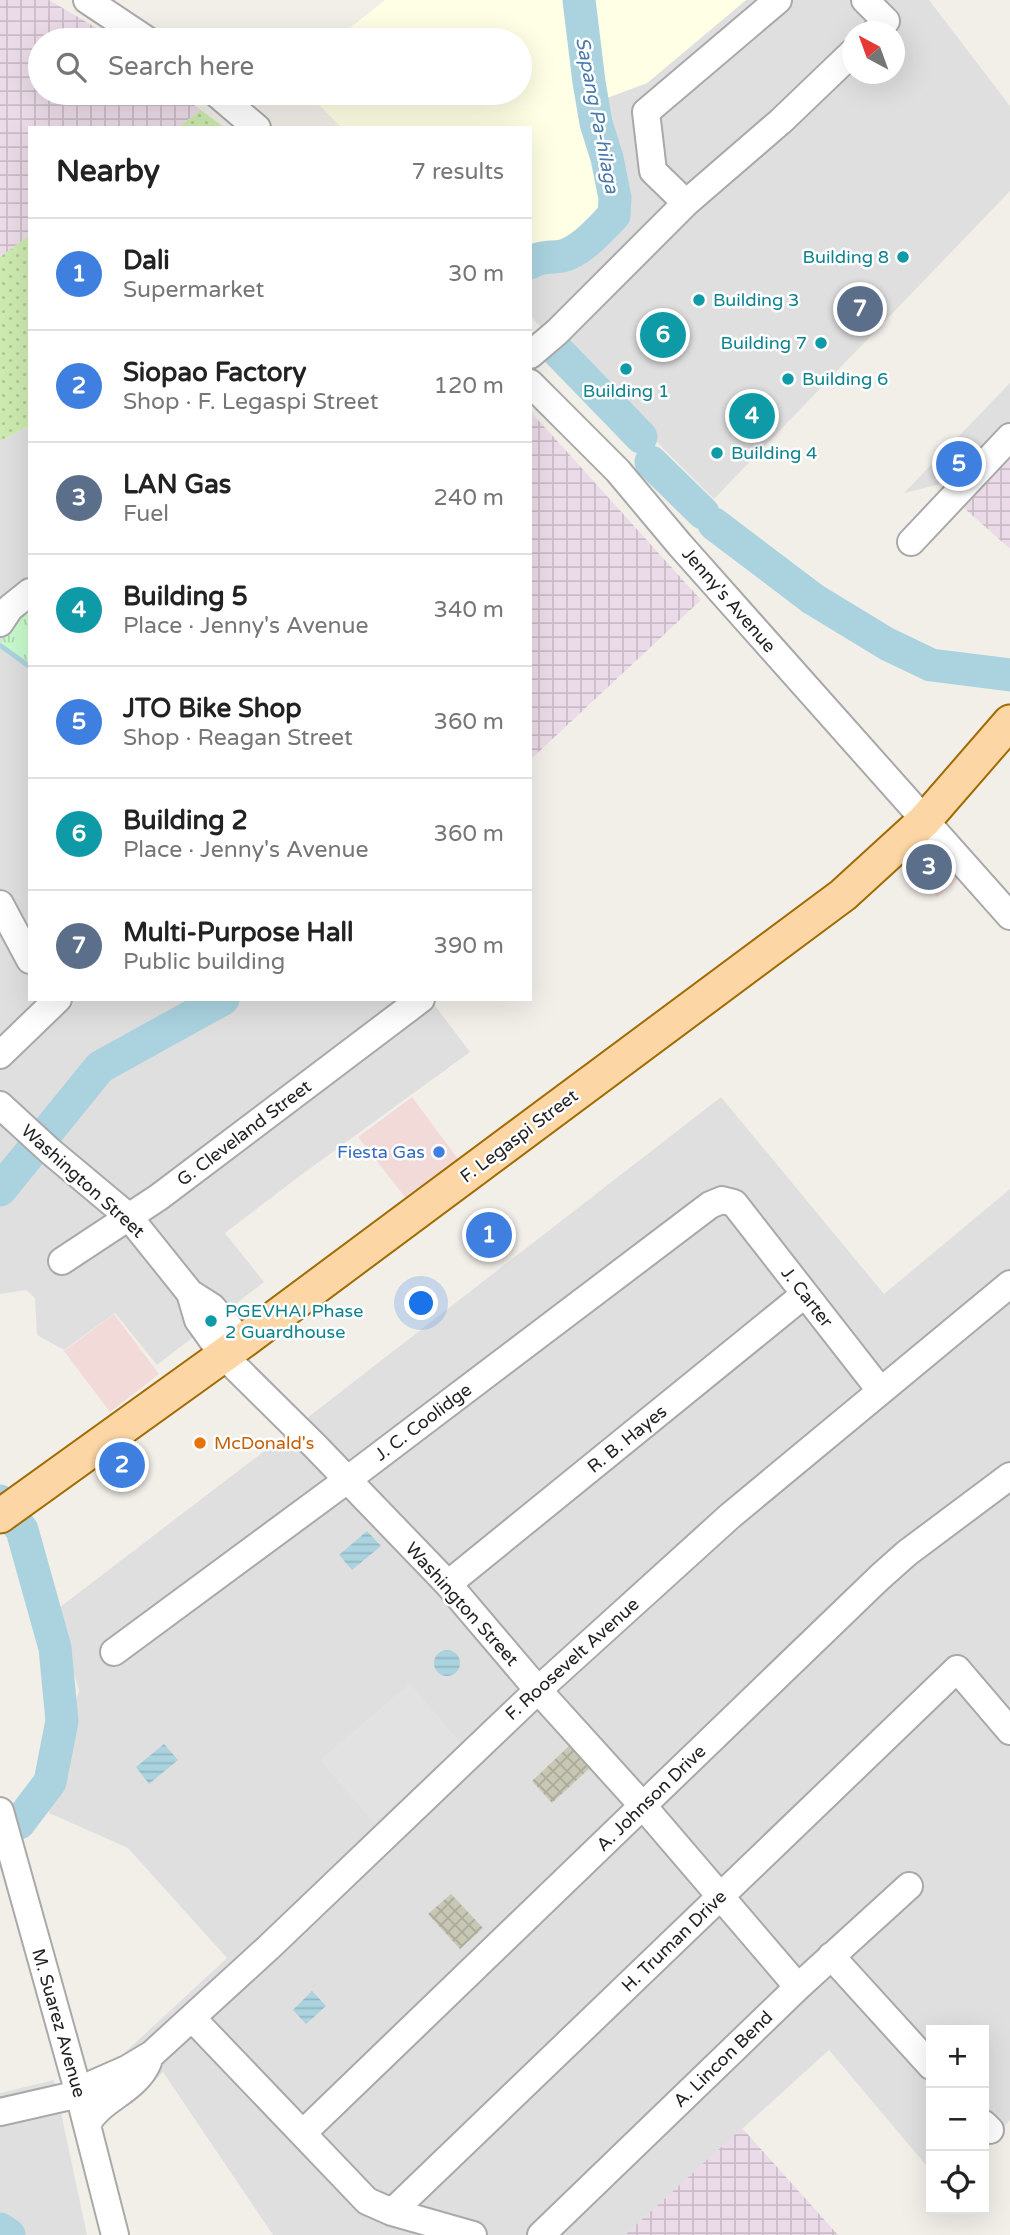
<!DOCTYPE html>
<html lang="en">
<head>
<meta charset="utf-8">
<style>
  :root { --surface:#fff; --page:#f6f6f6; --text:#222; --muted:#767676; --line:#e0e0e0; --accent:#d40000 }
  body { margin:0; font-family:"Varela Round",sans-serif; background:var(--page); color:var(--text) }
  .controls { position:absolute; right:21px; bottom:21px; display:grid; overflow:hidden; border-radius:0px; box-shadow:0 7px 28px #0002 }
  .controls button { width:63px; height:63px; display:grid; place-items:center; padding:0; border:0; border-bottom:2px solid var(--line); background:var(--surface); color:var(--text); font:35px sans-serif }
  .compass { position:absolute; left:842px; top:21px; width:63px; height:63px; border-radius:50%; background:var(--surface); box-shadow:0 7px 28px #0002; rotate:319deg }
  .you { position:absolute; left:422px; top:1304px; width:24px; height:24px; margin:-18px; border:5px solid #fff; border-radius:50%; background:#1a73e8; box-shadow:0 0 0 10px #1a73e833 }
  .badge { display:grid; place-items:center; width:46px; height:46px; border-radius:50%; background:var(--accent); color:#fff; font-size:23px; font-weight:700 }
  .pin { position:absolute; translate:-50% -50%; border:4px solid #fff; box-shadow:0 2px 7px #0006 }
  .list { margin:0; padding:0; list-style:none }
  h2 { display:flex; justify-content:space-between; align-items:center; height:91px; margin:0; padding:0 28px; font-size:30px }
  h2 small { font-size:23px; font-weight:400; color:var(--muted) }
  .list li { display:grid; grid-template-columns:46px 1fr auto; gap:21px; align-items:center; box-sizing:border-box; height:112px; padding:0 28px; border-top:2px solid var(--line) }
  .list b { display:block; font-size:26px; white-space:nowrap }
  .list p { margin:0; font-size:23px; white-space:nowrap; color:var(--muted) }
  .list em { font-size:23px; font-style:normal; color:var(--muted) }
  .icon { flex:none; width:38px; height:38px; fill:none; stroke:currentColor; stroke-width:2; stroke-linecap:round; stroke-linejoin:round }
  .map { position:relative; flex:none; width:1010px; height:2235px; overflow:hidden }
  .search { position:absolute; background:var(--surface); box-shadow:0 7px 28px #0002; left:28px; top:28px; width:504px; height:77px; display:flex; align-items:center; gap:18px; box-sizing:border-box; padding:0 24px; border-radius:38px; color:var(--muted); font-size:26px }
  .panel { position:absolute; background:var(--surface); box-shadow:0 7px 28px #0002; left:28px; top:126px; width:504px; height:875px; border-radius:0px }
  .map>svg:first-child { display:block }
  .residential { fill:#e0dfdf; fill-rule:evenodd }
  .commercial { fill:#f2dad9 }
  .industrial { fill:url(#industrial-grid) }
  .education { fill:#ffffe5 }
  .construction { fill:url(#construction-cross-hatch) }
  .grass { fill:url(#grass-dots) }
  .park { fill:url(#park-tufts) }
  .parking { fill:#e2e2e2 }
  .water { fill:url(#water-rules) }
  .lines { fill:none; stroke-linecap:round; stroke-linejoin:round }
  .stream { stroke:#aad3df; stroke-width:5 }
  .river { stroke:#aad3df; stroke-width:33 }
  .minor-casing { stroke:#a9a9a9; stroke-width:30 }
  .major-casing { stroke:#a06b00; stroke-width:37 }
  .minor { stroke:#fff; stroke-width:26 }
  .major { stroke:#fcd6a4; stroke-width:33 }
  .culture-dot { fill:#0f9aa8; stroke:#fff; stroke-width:2.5 }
  .shop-dot { fill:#3f7fe0; stroke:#fff; stroke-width:2.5 }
  .food-dot { fill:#e8710a; stroke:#fff; stroke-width:2.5 }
  .labels { text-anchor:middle; stroke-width:5; stroke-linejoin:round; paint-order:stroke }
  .culture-label { font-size:18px; fill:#0d838f; stroke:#fff; text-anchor:start }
  .street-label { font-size:18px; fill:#222; stroke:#fff }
  .shop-label { font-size:18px; fill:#366cbe; stroke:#fff; text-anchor:end }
  .food-label { font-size:18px; fill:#c56008; stroke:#fff; text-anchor:start }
  .water-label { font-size:19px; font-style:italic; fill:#4a7aab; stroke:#fff }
</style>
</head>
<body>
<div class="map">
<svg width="1010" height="2235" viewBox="0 0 1010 2235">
  <defs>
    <pattern id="industrial-grid" width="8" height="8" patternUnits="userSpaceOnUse" patternTransform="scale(1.75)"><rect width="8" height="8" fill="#ebdbe8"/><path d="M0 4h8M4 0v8" fill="none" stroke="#c9bcc7"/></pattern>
    <pattern id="construction-cross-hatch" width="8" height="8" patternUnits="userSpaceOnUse" patternTransform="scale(1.75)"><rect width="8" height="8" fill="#c7c7b4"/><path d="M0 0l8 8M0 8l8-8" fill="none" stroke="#abab9a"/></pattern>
    <pattern id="grass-dots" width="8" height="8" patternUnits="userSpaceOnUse" patternTransform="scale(1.75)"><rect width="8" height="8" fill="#cdebb0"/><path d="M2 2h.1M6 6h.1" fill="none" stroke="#b0c997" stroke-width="1.8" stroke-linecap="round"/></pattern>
    <pattern id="park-tufts" width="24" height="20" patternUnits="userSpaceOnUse" patternTransform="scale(1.75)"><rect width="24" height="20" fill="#c8facc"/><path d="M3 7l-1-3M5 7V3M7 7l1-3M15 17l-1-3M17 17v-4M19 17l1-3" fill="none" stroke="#acd6af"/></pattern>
    <pattern id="water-rules" width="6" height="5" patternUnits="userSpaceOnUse" patternTransform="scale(1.75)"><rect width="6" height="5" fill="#aad3df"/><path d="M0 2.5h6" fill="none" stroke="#92b5bf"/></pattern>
  </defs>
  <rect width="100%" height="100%" fill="#f2efe9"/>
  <path class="residential" d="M746,0H929L1010,106V191L714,499L530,316V269L539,261L577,256L623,192L596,102L647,83ZM852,32H894V74H852Z
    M1010,383V467L904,493Z
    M30,425V999H430L470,1052L301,1175L225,1233L264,1282L157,1365L115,1313L64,1350L37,1335L35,1298L26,1290L0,1294V441Z
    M721,1097L884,1294L1010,1189V2120L984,2149V2030H931V2171L829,2050L625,2235H273L163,2072L132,2104L105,2071L227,1958L128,1848L49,1813L79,1690L55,1611L280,1439Z
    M54,2080L87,2235H0V2093Z"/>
  <path class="commercial" d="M927,843L959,878L937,897L905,862Z
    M412,1097L458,1159L405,1197L358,1137Z
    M114,1314L159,1374L110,1412L64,1351Z"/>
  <path class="industrial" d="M0,0H49L117,40H40V93H179L201,110L177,128H30V235L0,257Z
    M530,411L701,600L530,760Z
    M1010,456V547L1009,548L964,508Z
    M742,2128L838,2235H625Z"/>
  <path class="education" d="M385,0H746L647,83L596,102L623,192L620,213L577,256L539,261L530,269V128H342L307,93H520V40H335Z"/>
  <path class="construction" d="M571,1744L592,1766L552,1803L532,1781Z
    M451,1894L483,1928L460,1949L428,1914Z"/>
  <path class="grass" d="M201,110L225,128H177Z
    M30,235V425L0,441V257Z"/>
  <path class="park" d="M26,601L30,604V663L0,644Z"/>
  <path class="parking" d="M410,1683L463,1746L374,1823L320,1760Z"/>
  <path class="water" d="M367,1531L381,1546L352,1570L339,1555Z
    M434 1663a13 13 0 1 1 26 0a13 13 0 1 1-26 0Z
    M164,1744L178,1760L149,1784L136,1767Z
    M312,1991L326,2006L306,2024L293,2010Z"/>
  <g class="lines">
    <path class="stream" d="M1,646L30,667"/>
    <path class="river" d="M530,263C540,256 550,258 562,256C582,251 600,229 614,215L615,198L607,158L596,123L589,82L579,0
      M550,343L641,437
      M651,462L703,513
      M714,524L813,599L887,644L931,665L1010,675
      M0,1190L100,1067L223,999
      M0,1501L22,1530L55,1648L62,1721L50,1782L19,1823
      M0,2229L9,2235"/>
    <g class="minor-casing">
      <path id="minor" d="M87,0L147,40
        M865,0L886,21L875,32
        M216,93L257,128
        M686,203L653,171L646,112L778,0
        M530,355L557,332L686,203L781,121L852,53
        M530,383L618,471L680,545L1010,916
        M911,542L1010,437
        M0,623L10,608L30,592
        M0,904L30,960
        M0,1055L58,999
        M0,1105L50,1151L129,1217L190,1293L212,1307L242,1342
        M62,1261L159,1197L421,999
        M190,1293L198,1320L223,1355L316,1447L448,1584L538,1690L643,1806L798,1987
        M448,1584L805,1294
        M114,1652L347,1480L710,1205L722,1200L734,1203L880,1390
        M0,1811L79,2094L115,2235
        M831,1956L931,2066
        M193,2019L367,2201L392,2212L473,2235
        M76,2086L86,2087L127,2069L152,2054L268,1948L538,1690L730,1516L1010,1284
        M0,2112L79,2094
        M87,2124C101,2098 135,2092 148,2062
        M984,2124L990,2130
        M303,2133L880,1577L907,1553L1010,1476
        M392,2212L957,1669L1010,1731
        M541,2235L798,1987L909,1886"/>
    </g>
    <g class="major-casing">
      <path id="major" d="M0,1516L242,1342L843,895L924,821L1010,722"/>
    </g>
    <use href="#minor" class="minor"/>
    <use href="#major" class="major"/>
  </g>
  <g class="culture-dot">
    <circle cx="903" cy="257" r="7"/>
    <circle cx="699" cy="300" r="7"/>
    <circle cx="821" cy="343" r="7"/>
    <circle cx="626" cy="369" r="7"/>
    <circle cx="788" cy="379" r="7"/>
    <circle cx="717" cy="453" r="7"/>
    <circle cx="211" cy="1321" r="7"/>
  </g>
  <circle class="shop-dot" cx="439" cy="1152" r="7"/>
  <circle class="food-dot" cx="200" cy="1443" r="7"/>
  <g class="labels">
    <g class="culture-label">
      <text x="889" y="263" text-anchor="end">Building 8</text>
      <text x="713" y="306">Building 3</text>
      <text x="807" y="349" text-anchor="end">Building 7</text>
      <text x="802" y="385">Building 6</text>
      <text x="626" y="397" text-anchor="middle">Building 1</text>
      <text x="731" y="459">Building 4</text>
      <text x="225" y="1317">PGEVHAI Phase<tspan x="225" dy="21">2 Guardhouse</tspan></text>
    </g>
    <g class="street-label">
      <text transform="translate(729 600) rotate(49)" y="6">Jenny's Avenue</text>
      <text transform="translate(244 1133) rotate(-37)" y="6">G. Cleveland Street</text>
      <text transform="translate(519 1136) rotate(-37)" y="6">F. Legaspi Street</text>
      <text transform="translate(83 1181) rotate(42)" y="6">Washington Street</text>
      <text transform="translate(807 1297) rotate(52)" y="6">J. Carter</text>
      <text transform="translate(423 1422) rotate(-37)" y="6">J. C. Coolidge</text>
      <text transform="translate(627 1439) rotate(-39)" y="6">R. B. Hayes</text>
      <text transform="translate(462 1604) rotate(48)" y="6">Washington Street</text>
      <text transform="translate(572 1659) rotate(-42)" y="6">F. Roosevelt Avenue</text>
      <text transform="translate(651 1798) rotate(-44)" y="6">A. Johnson Drive</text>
      <text transform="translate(674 1941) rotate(-44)" y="6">H. Truman Drive</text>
      <text transform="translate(59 2023) rotate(74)" y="6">M. Suarez Avenue</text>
      <text transform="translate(723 2059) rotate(-44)" y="6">A. Lincon Bend</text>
    </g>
    <g class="shop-label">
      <text x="425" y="1158">Fiesta Gas</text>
    </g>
    <g class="food-label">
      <text x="214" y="1449">McDonald's</text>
    </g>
    <g class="water-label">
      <text transform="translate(598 115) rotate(79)" y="7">Sapang Pa-hilaga</text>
    </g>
  </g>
</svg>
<div class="controls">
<button>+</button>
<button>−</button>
<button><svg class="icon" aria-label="locate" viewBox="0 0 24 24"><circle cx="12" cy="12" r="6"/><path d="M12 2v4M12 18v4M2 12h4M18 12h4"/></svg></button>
</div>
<svg class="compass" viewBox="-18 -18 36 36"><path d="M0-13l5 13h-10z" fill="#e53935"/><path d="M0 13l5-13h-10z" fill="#767676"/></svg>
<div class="you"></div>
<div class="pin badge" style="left:489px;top:1235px;background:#3f7fe0">1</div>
<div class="pin badge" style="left:122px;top:1465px;background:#3f7fe0">2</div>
<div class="pin badge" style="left:929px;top:867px;background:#5c6f8a">3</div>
<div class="pin badge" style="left:752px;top:416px;background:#0f9aa8">4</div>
<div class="pin badge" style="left:959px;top:464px;background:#3f7fe0">5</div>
<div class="pin badge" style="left:663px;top:335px;background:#0f9aa8">6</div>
<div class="pin badge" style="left:860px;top:309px;background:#5c6f8a">7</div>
<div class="search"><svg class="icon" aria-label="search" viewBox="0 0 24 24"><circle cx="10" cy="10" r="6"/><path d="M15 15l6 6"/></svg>Search here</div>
<section class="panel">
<h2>Nearby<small>7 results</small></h2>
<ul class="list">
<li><span class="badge" style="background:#3f7fe0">1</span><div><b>Dali</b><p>Supermarket</p></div><em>30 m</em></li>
<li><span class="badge" style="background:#3f7fe0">2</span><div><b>Siopao Factory</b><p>Shop · F. Legaspi Street</p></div><em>120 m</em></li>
<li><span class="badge" style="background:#5c6f8a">3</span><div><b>LAN Gas</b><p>Fuel</p></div><em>240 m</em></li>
<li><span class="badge" style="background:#0f9aa8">4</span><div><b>Building 5</b><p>Place · Jenny's Avenue</p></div><em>340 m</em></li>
<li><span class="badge" style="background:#3f7fe0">5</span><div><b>JTO Bike Shop</b><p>Shop · Reagan Street</p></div><em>360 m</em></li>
<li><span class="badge" style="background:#0f9aa8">6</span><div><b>Building 2</b><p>Place · Jenny's Avenue</p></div><em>360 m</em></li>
<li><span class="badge" style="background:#5c6f8a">7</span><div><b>Multi-Purpose Hall</b><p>Public building</p></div><em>390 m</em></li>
</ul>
</section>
</div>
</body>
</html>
